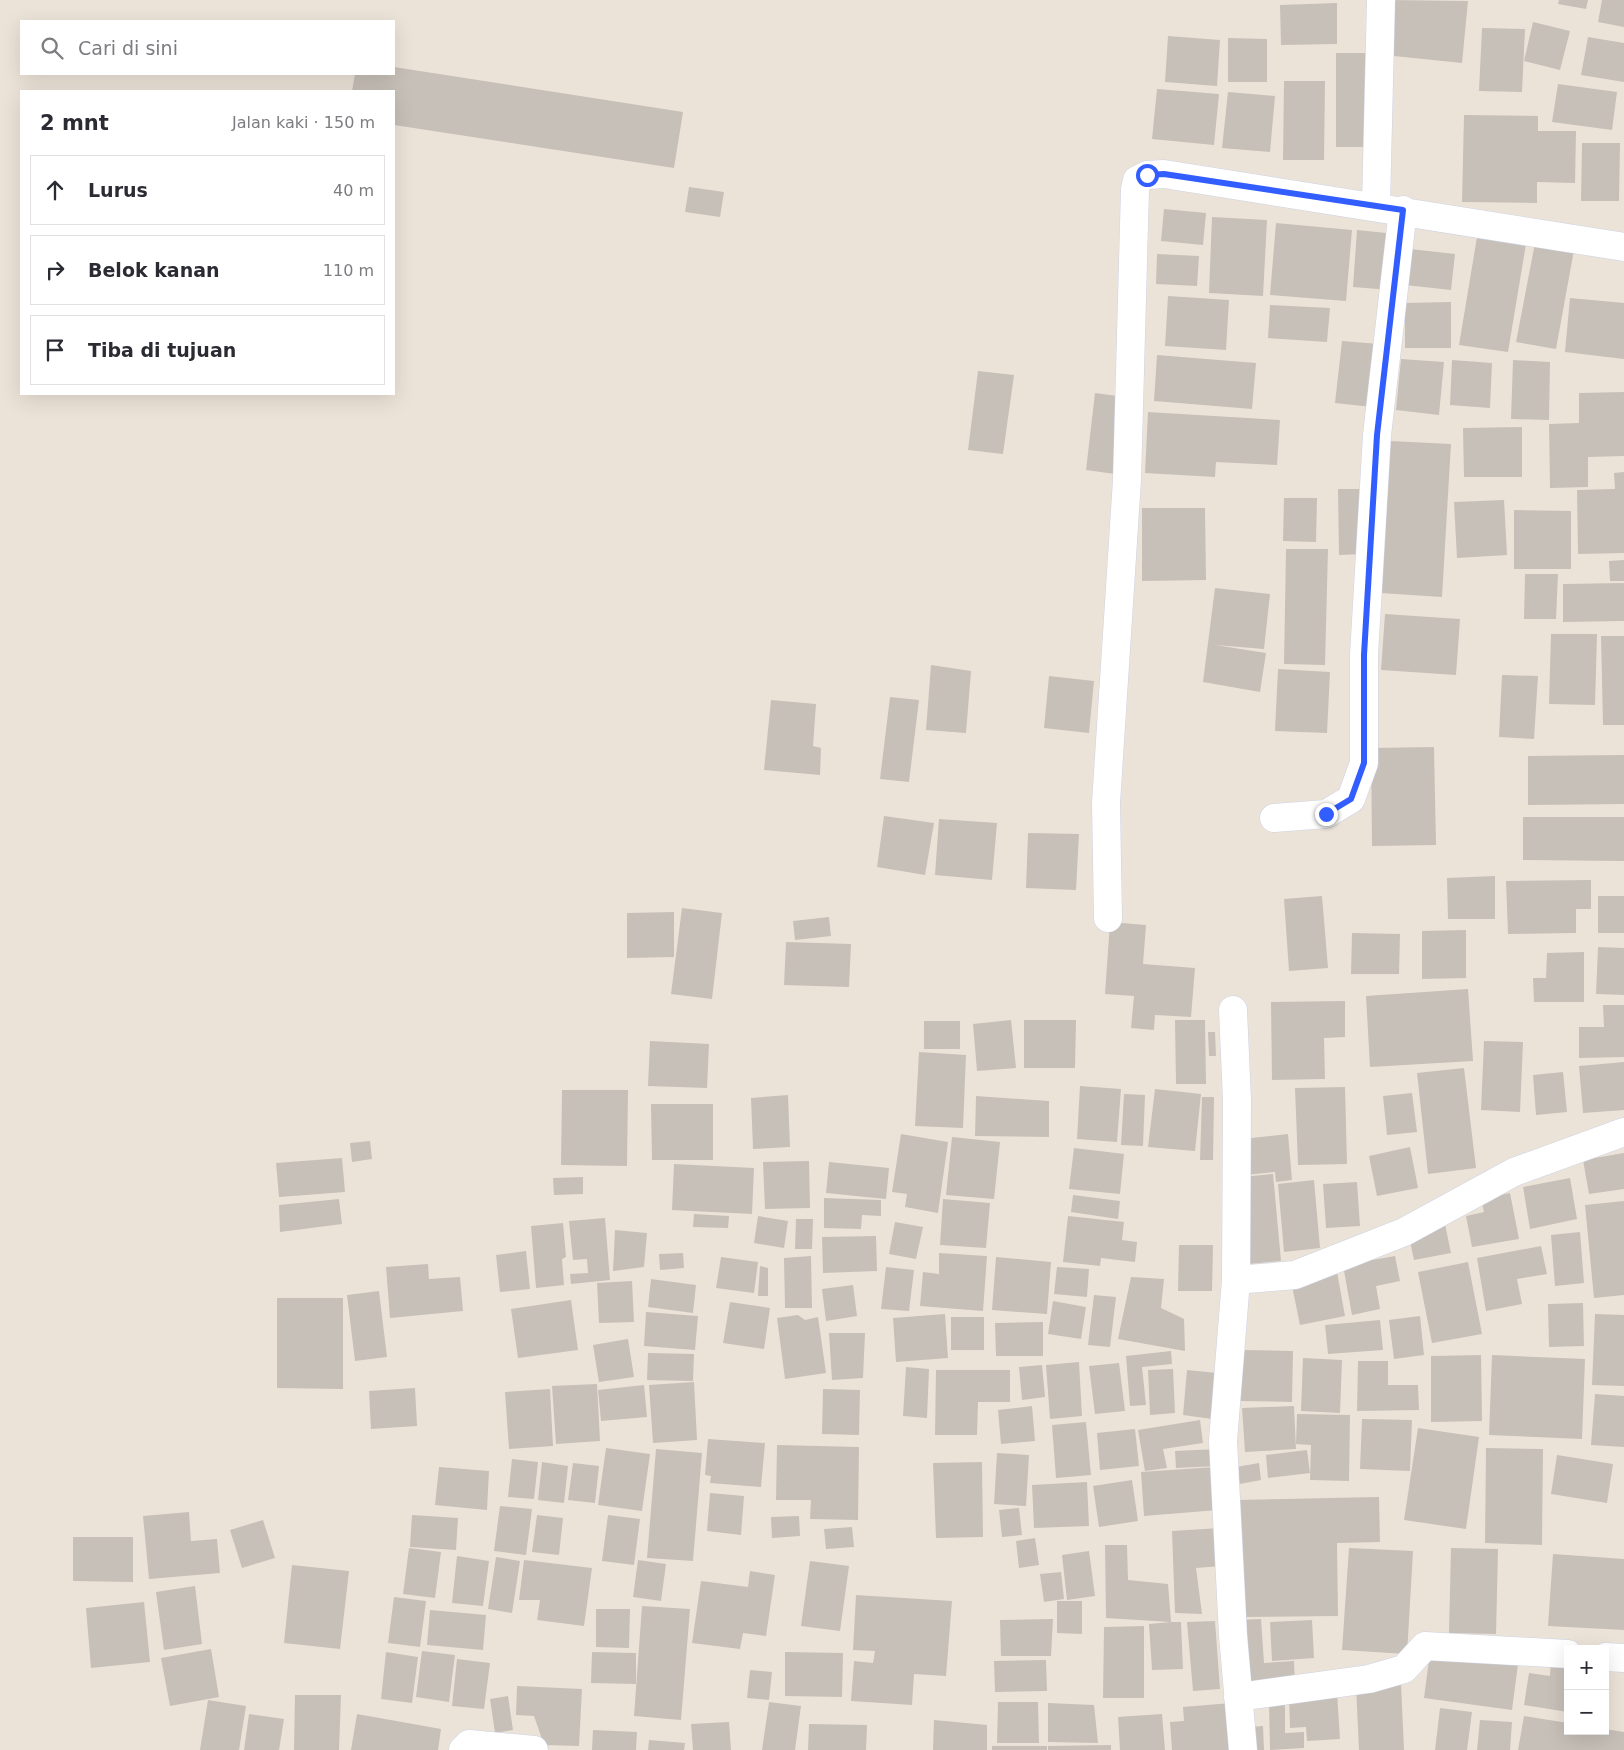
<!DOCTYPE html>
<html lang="id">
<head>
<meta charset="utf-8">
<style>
  :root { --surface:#fff; --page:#f7f7f7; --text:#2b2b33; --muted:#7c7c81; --line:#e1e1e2 }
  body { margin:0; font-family:"DejaVu Sans",sans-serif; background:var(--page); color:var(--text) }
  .controls { position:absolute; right:15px; bottom:15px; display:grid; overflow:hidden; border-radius:0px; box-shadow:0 5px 20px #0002 }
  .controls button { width:45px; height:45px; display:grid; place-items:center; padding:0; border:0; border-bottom:1px solid var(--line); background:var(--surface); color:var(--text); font:25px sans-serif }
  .stop { position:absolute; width:15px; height:15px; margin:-11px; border:4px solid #325dff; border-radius:50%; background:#fff }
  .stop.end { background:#325dff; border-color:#fff; box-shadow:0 1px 5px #0008 }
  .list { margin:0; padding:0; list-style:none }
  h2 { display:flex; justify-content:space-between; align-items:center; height:65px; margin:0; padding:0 20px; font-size:21px }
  h2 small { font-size:16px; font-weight:400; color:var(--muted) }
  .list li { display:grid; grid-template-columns:32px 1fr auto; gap:15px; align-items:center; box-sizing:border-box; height:70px; margin:0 10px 10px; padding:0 10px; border:1px solid var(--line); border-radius:0px }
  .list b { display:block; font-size:19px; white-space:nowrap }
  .list em { font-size:16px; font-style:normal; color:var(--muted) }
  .icon { flex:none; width:28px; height:28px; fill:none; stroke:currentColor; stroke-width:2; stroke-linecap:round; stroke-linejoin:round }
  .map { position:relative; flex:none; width:1624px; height:1750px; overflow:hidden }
  .search { position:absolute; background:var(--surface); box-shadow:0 5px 20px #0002; left:20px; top:20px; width:375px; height:55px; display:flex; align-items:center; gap:12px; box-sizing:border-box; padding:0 18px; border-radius:0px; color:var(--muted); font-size:19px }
  .panel { position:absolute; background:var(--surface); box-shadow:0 5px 20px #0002; left:20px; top:90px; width:375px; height:305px; border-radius:0px }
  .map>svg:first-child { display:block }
  .building { fill:#c7c0b8 }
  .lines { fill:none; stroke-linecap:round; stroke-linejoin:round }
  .street-casing { stroke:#cdd2e3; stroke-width:29 }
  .street { stroke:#fff; stroke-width:28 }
  .route { stroke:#325dff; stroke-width:6 }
</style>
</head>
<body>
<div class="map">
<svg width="1624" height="1750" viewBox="0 0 1624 1750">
  <rect width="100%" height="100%" fill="#ece3d8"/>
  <path class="building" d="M1389,0L1468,1L1462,63L1384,55Z
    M1559,0H1588L1586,9L1558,4Z
    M1602,0H1624V27L1598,22Z
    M1337,3V44L1281,45L1280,5Z
    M1533,22L1570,31L1560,70L1524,61Z
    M1482,28L1525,29L1522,92L1479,91Z
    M1168,36L1220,40L1217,86L1165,82Z
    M1588,37L1624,43V82L1581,75Z
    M1228,38L1267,39V82H1228Z
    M1336,53H1372V147H1336Z
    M394,67L683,112L674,168L394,125V91H352L355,74H394Z
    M1284,81H1325L1324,160H1283Z
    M1558,84L1617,92L1612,130L1552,122Z
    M1157,89L1219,94L1214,145L1152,139Z
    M1228,92L1275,96L1270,152L1222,148Z
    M1464,115L1538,116V131H1576L1575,183L1537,182V203L1462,202Z
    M1582,143H1620L1619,201H1581Z
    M689,187L724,192L720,217L685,212Z
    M1164,209L1206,213L1203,245L1161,241Z
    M1212,217L1267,220L1263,296L1209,293Z
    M1276,223L1352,230L1346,301L1270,295Z
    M1357,230L1396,234L1390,290L1353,287Z
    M1478,231L1527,238L1508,352L1459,345Z
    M1535,243L1574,250L1556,349L1516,342Z
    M1410,249L1455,254L1451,290L1405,285Z
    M1157,254L1199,256L1197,286L1156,284Z
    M1168,296L1229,300L1226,350L1165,346Z
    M1570,298L1624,303V359L1565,352Z
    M1451,302V348H1405V303Z
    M1270,305L1330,308L1327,342L1268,338Z
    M1342,341L1379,344L1372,407L1335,403Z
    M1157,355L1256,363L1252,409L1154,401Z
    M1401,359L1444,362L1439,415L1396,410Z
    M1452,360L1492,363L1490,408L1450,405Z
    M1513,360L1550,362L1549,420L1511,419Z
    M978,371L1014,375L1003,454L968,450Z
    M1624,392V456L1588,457V487L1550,488L1549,424L1579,423V393Z
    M1095,393L1125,397L1115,474L1086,470Z
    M1148,412L1280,420L1277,465L1216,462L1215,477L1145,473Z
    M1522,427V477H1464L1463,428Z
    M1390,441L1451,444L1442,597L1380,593Z
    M1624,472V553L1578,554L1577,490L1615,489L1614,473Z
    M1338,489H1362L1363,554L1339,555Z
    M1284,498H1317L1316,542L1283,541Z
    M1504,500L1507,555L1457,558L1454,502Z
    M1142,508H1205L1206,580L1142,581Z
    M1514,510L1571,511V569H1514Z
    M1286,549H1328L1325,665L1284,664Z
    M1624,560V581H1610L1609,561Z
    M1525,574H1558L1556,619H1524Z
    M1624,583V621L1563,622V584Z
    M1215,588L1270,594L1264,649L1215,645L1266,653L1260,692L1203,682Z
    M1385,614L1460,619L1456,675L1381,670Z
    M1551,634H1597L1595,705L1549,704Z
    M1601,636H1624V725H1603Z
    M931,665L971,671L966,733L926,730Z
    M1278,669L1330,672L1327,733L1275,731Z
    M1502,675L1538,676L1534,739L1499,737Z
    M1049,676L1094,681L1089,733L1044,728Z
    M890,697L919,700L909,782L880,779Z
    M771,700L816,704L813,746L821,748L820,775L764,770Z
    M1434,747L1436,845L1372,846L1371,748Z
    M1624,755V804L1528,805V756Z
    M884,816L934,823L925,875L877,867Z
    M1523,817H1624V861L1523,860Z
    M939,819L997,823L992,880L935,875Z
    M1028,833L1079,834L1076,890L1026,888Z
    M1495,876V919H1448L1447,878Z
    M1591,880V909H1576V933L1508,934L1506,881Z
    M1322,896L1328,968L1289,971L1284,899Z
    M1598,896H1624V933H1598Z
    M682,908L722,913L712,999L671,994Z
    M674,912V957L627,958V913Z
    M829,917L831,936L795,940L793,921Z
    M1110,922L1146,925L1143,964L1195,968L1191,1017L1155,1015L1154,1030L1131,1028L1134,996L1105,994Z
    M1466,930V978L1422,979V931Z
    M1352,933L1400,934L1399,974H1351Z
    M786,942L851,944L849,987L784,985Z
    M1598,947L1624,948V995L1596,994Z
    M1584,952V1002H1534L1533,978H1546L1547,953Z
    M1468,989L1473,1061L1370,1067L1366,996Z
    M1345,1001V1037L1324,1038L1325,1079L1272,1080L1271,1002Z
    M1603,1005H1624V1057L1579,1058V1027H1604Z
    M1011,1020L1016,1068L977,1071L973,1024Z
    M1024,1020H1076L1075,1068H1024Z
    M1175,1020H1205L1206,1084H1176Z
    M924,1021H960V1049H924Z
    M1208,1032H1215L1216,1056H1209Z
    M650,1041L709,1044L707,1088L648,1086Z
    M1484,1041L1523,1042L1520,1112L1481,1110Z
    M919,1052L966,1055L963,1128L915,1126Z
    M1624,1062V1110L1583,1113L1579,1066Z
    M1464,1068L1476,1168L1428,1174L1417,1073Z
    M1563,1072L1567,1112L1536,1115L1533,1075Z
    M1080,1086L1121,1089L1117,1142L1077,1139Z
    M1345,1087L1347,1164L1298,1165L1295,1088Z
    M1155,1089L1201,1094L1195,1151L1148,1147Z
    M562,1090H628L627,1166L561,1165Z
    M1412,1093L1417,1132L1387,1135L1383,1096Z
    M1124,1094L1145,1095L1143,1146L1121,1145Z
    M788,1095L790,1147L753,1149L751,1098Z
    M976,1096L1049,1101V1137L975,1136Z
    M1202,1097H1214L1213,1160H1200Z
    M651,1104H713V1160H652Z
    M901,1134L948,1142L938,1213L905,1207L907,1194L892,1192Z
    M1288,1134L1292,1180L1276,1182L1275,1172L1246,1175L1243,1139Z
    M952,1137L1000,1142L994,1199L946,1195Z
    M370,1141L372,1159L352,1162L350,1143Z
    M1410,1147L1418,1188L1377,1196L1369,1156Z
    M1074,1148L1124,1154L1120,1194L1069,1189Z
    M1624,1153V1189L1589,1194L1583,1160Z
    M342,1158L345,1192L279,1197L276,1163Z
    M809,1161L810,1208L765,1209L763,1162Z
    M829,1162L889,1168L886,1199L826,1193Z
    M674,1164L754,1168L752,1214L672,1210Z
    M1273,1174L1281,1261L1249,1264L1242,1177Z
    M583,1177V1194L554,1195L553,1178Z
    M1570,1178L1577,1219L1530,1229L1523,1187Z
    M1314,1180L1320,1248L1284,1252L1278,1184Z
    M1357,1182L1360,1226L1326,1228L1323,1184Z
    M1510,1193L1519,1239L1472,1247L1466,1216L1484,1212L1481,1199Z
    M1073,1195L1120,1201L1118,1219L1071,1212Z
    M824,1198L881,1200V1216L862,1215L861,1229L824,1228Z
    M339,1199L342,1224L280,1232L279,1205Z
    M943,1199L990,1203L986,1248L940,1245Z
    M1624,1201V1295L1594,1298L1585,1205Z
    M694,1214L729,1216L728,1228L693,1227Z
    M758,1216L788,1221L784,1248L754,1243Z
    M1068,1216L1124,1222L1122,1240L1137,1242L1135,1262L1101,1258L1100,1266L1063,1262Z
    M605,1218L610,1280L571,1284L570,1274L588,1273L587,1259L573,1260L569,1221Z
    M796,1219H813L812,1249H795Z
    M895,1222L923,1227L916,1259L889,1254Z
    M563,1223L566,1257L562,1259L564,1285L536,1288L531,1226Z
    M1445,1224L1451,1253L1414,1260L1408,1232Z
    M615,1230L647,1233L644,1267L613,1271Z
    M1580,1232L1584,1283L1555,1286L1551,1235Z
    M876,1236L877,1271L823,1273L822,1237Z
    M1179,1245H1213L1212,1291H1178Z
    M1541,1246L1547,1274L1517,1279L1522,1304L1486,1311L1477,1258Z
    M526,1251L530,1289L500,1292L496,1255Z
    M683,1253L684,1268L660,1270L659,1254Z
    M939,1253L987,1256L983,1311L920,1306L923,1272L939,1274Z
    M811,1256L812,1308H785L784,1258Z
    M1395,1256L1400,1281L1376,1286L1380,1309L1352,1315L1343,1265Z
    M721,1257L758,1262L754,1293L716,1288Z
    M996,1257L1051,1262L1047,1314L992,1310Z
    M1468,1262L1482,1334L1432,1343L1418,1272Z
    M428,1264L429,1279L460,1277L463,1311L390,1318L386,1267Z
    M760,1266L768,1268V1296H758Z
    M886,1267L914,1270L909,1311L881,1309Z
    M1057,1267L1089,1269L1087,1297L1054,1294Z
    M1337,1272L1345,1316L1300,1325L1291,1281Z
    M1131,1277L1164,1279L1161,1308L1184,1319L1185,1351L1118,1339Z
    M651,1279L696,1285L693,1313L648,1307Z
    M632,1281L634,1322L599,1323L597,1283Z
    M853,1285L857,1316L826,1321L822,1289Z
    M379,1291L387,1357L355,1361L347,1295Z
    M1094,1295L1116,1297L1110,1347L1088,1345Z
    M277,1298H343V1389L277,1388Z
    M571,1300L578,1350L518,1358L511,1309Z
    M1053,1301L1086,1307L1081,1339L1048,1334Z
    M730,1302L770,1308L764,1349L723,1343Z
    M1583,1303L1584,1346L1549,1347L1548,1304Z
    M646,1312L698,1316L695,1350L644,1346Z
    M945,1314L948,1358L896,1362L893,1318Z
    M1595,1314L1624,1315V1386L1592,1385Z
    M798,1315L805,1320L818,1317L826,1373L785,1379L777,1318Z
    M1420,1316L1424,1355L1394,1359L1389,1320Z
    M951,1317H984V1350H951Z
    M1380,1320L1383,1350L1328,1354L1325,1325Z
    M1043,1322V1356H996L995,1323Z
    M829,1333H865L863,1378L832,1380Z
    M628,1339L634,1377L599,1382L593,1345Z
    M1241,1350L1293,1351L1292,1402L1240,1401Z
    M1171,1351L1172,1364L1142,1367L1146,1405L1130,1406L1126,1356Z
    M648,1353L694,1354L693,1381L647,1380Z
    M1481,1355L1482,1421L1431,1422V1356Z
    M1492,1355L1585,1359L1582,1439L1489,1435Z
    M1303,1358L1342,1360L1340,1413L1301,1411Z
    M1358,1361H1388V1385H1418L1419,1410L1357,1411Z
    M1079,1362L1082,1416L1050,1419L1046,1365Z
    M1119,1363L1125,1411L1095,1414L1089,1366Z
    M1042,1365L1045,1397L1022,1400L1019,1367Z
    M906,1367L929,1369L927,1418L903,1416Z
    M1173,1369L1175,1413L1150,1415L1148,1370Z
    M936,1370H1010V1402H978L977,1435H935Z
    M1187,1370L1217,1373L1212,1419L1183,1415Z
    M694,1382L697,1440L653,1443L649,1385Z
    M597,1384L600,1441L556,1444L552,1386Z
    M644,1385L647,1417L601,1421L598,1390Z
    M415,1388L417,1426L371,1429L369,1391Z
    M550,1389L553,1446L509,1449L505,1392Z
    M823,1389L860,1390L859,1435L822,1434Z
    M1595,1394L1624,1396V1447L1591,1445Z
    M1032,1406L1035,1441L1001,1444L998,1410Z
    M1294,1406L1296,1449L1245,1452L1242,1408Z
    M1297,1414L1350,1415L1349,1481L1310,1480L1311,1445L1296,1444Z
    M1362,1419L1412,1420L1410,1471L1360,1469Z
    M1200,1420L1203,1443L1163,1449L1167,1468L1145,1471L1138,1430Z
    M1086,1422L1091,1475L1056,1478L1052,1425Z
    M1418,1428L1479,1437L1466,1529L1404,1520Z
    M1135,1429L1139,1466L1100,1470L1097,1433Z
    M708,1439L765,1443L761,1487L710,1483L711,1476L705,1475Z
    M777,1445L859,1447L858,1520L810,1519L811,1500H776Z
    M606,1448L650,1454L642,1511L598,1505Z
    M1486,1448L1543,1449L1542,1545L1485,1543Z
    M656,1449L702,1453L693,1561L647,1558Z
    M1218,1449V1466L1176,1468L1175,1451Z
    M1307,1450L1310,1473L1268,1478L1266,1455Z
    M997,1453L1029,1455L1026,1506L994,1504Z
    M1557,1455L1613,1464L1607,1503L1551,1494Z
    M512,1459L538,1462L534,1499L508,1497Z
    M542,1462L568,1466L564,1503L538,1500Z
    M982,1462L983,1537L936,1538L933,1463Z
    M573,1463L599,1466L595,1503L568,1500Z
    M1259,1463L1261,1480L1240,1484L1236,1467Z
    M439,1467L489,1471L487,1510L435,1505Z
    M1215,1467L1218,1510L1144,1516L1141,1472Z
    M1132,1480L1138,1521L1099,1527L1093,1486Z
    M1087,1482L1089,1526L1034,1528L1032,1485Z
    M710,1493L744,1496L741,1535L707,1531Z
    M1379,1497L1380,1542L1337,1543L1338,1616L1241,1617L1240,1500Z
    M500,1506L532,1509L526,1555L494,1551Z
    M1019,1508L1022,1535L1002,1537L999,1510Z
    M189,1512L191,1541L217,1539L220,1573L149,1579L143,1516Z
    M412,1515L458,1518L456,1550L410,1547Z
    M537,1515L563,1518L559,1555L532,1552Z
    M608,1515L640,1519L634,1565L602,1561Z
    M799,1516L800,1536L772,1538L771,1517Z
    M263,1520L275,1558L242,1568L230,1530Z
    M852,1527L854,1547L826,1549L824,1529Z
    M1220,1528L1222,1566L1196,1568L1202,1614L1175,1613L1172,1531Z
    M73,1537H133V1582L73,1581Z
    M1035,1538L1039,1565L1019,1568L1016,1541Z
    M1105,1545H1127L1128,1580L1168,1584L1171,1622L1106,1618Z
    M409,1548L441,1552L435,1598L403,1594Z
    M1349,1548L1413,1551L1407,1654L1342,1650Z
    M1451,1548L1498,1549L1496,1634L1449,1633Z
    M1089,1551L1095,1596L1067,1600L1062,1555Z
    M1553,1554L1624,1559V1630L1548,1626Z
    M457,1556L489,1561L483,1606L452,1603Z
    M496,1557L520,1561L512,1613L488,1609Z
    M524,1560L592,1568L584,1626L537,1620L540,1600H519Z
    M638,1560L666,1564L661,1601L633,1597Z
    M810,1561L849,1566L840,1631L801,1626Z
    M292,1565L349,1571L340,1649L284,1643Z
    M750,1571L775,1575L766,1636L743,1633L740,1649L692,1643L701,1581L748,1587Z
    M1061,1572L1064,1599L1044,1602L1040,1574Z
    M195,1586L202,1644L164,1650L156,1592Z
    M856,1595L952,1601L946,1676L914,1674L912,1705L851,1701L854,1661L873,1663L875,1651L853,1650Z
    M394,1597L426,1601L420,1647L388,1643Z
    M1057,1601H1082V1634L1057,1633Z
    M144,1602L150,1662L91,1668L86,1608Z
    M642,1606L690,1609L681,1720L634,1716Z
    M596,1609H630L629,1648L596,1647Z
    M430,1610L486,1615L483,1650L427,1645Z
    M1053,1619L1051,1656H1001L1000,1620Z
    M1261,1619L1264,1663L1294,1661L1295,1685L1245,1688L1240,1620Z
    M1312,1620L1314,1658L1272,1661L1270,1622Z
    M1215,1621L1220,1689L1193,1691L1187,1622Z
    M1171,1622H1181L1183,1669L1152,1670L1149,1624Z
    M1144,1626V1698H1103L1104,1627Z
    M211,1649L219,1697L170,1706L161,1658Z
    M422,1651L455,1655L449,1702L416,1697Z
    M386,1652L418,1657L412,1703L381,1699Z
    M592,1652L636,1653V1684L591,1683Z
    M785,1652L843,1653L842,1697L785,1696Z
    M1430,1652L1518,1664L1512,1710L1424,1698Z
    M1551,1658L1568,1660V1712L1524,1705L1529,1673L1550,1676Z
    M457,1659L490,1663L484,1709L452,1706Z
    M1046,1660L1047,1691L995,1692L994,1661Z
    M750,1670L772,1672L769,1700L747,1698Z
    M1401,1684L1404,1750H1359L1356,1686Z
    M517,1686L582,1689L579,1746L544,1745L534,1716L516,1715Z
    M1337,1692L1340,1739L1307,1741L1306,1727L1290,1728L1289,1695Z
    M295,1695H341L339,1750H294Z
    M508,1696L513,1730L495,1733L490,1699Z
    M208,1700L246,1706L239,1750H200Z
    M769,1702L801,1706L795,1750H762Z
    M998,1702H1038L1039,1743H997Z
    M1285,1702V1733L1304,1732V1748L1270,1750L1269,1703Z
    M1048,1703L1094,1705L1098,1743L1048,1742Z
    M1231,1703L1235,1750H1172L1170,1722L1184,1721L1183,1707Z
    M1440,1708L1472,1712L1467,1750H1435Z
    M249,1714L284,1719L279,1750H244Z
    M357,1714L441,1729L438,1750H351Z
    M1162,1714L1165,1750H1120L1118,1717Z
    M1524,1716L1568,1723V1731H1605V1729L1624,1732V1750H1518Z
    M934,1720L987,1725V1750H933Z
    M1480,1720L1512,1722L1510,1750H1477Z
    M729,1722L731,1750H693L691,1724Z
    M809,1724L867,1725L866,1750H808Z
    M1263,1726L1264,1750H1251L1250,1727Z
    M593,1730L637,1732L636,1750H592Z
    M649,1740L685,1743L684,1750H648Z
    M1111,1745V1750H1048V1746Z
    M992,1746H1047V1750H992Z"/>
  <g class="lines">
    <g class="street-casing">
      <path id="street" d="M1376,206L1381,0
        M1274,818L1326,814L1351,799L1364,763V655L1377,435L1403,210
        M1108,918L1106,803L1127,480L1135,189L1137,180L1147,175L1164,174L1624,247
        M1233,1010L1237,1100L1236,1280L1223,1441L1233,1635L1243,1750
        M1236,1280L1295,1275L1404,1232L1514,1172L1624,1132
        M1605,1657L1624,1658
        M1238,1697L1369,1679L1404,1669L1425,1646L1568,1654
        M463,1750L469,1744L534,1750"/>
    </g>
    <use href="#street" class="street"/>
  </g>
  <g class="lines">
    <path class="route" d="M1147,175L1164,174L1403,210L1377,435L1364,655V763L1351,799L1326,814"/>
  </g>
</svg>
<div class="controls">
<button>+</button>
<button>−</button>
</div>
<div class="stop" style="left:1147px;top:175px"></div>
<div class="stop end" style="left:1326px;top:814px"></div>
<div class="search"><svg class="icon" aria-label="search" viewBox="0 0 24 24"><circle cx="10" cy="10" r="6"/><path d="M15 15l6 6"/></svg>Cari di sini</div>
<section class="panel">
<h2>2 mnt<small>Jalan kaki · 150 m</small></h2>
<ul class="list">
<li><svg class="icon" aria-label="ahead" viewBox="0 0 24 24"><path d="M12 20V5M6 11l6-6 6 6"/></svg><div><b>Lurus</b></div><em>40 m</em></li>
<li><svg class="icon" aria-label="right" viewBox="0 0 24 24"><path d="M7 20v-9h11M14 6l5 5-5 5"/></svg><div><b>Belok kanan</b></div><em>110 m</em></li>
<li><svg class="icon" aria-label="arrive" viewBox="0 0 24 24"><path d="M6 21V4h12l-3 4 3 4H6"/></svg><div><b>Tiba di tujuan</b></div></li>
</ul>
</section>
</div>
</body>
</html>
